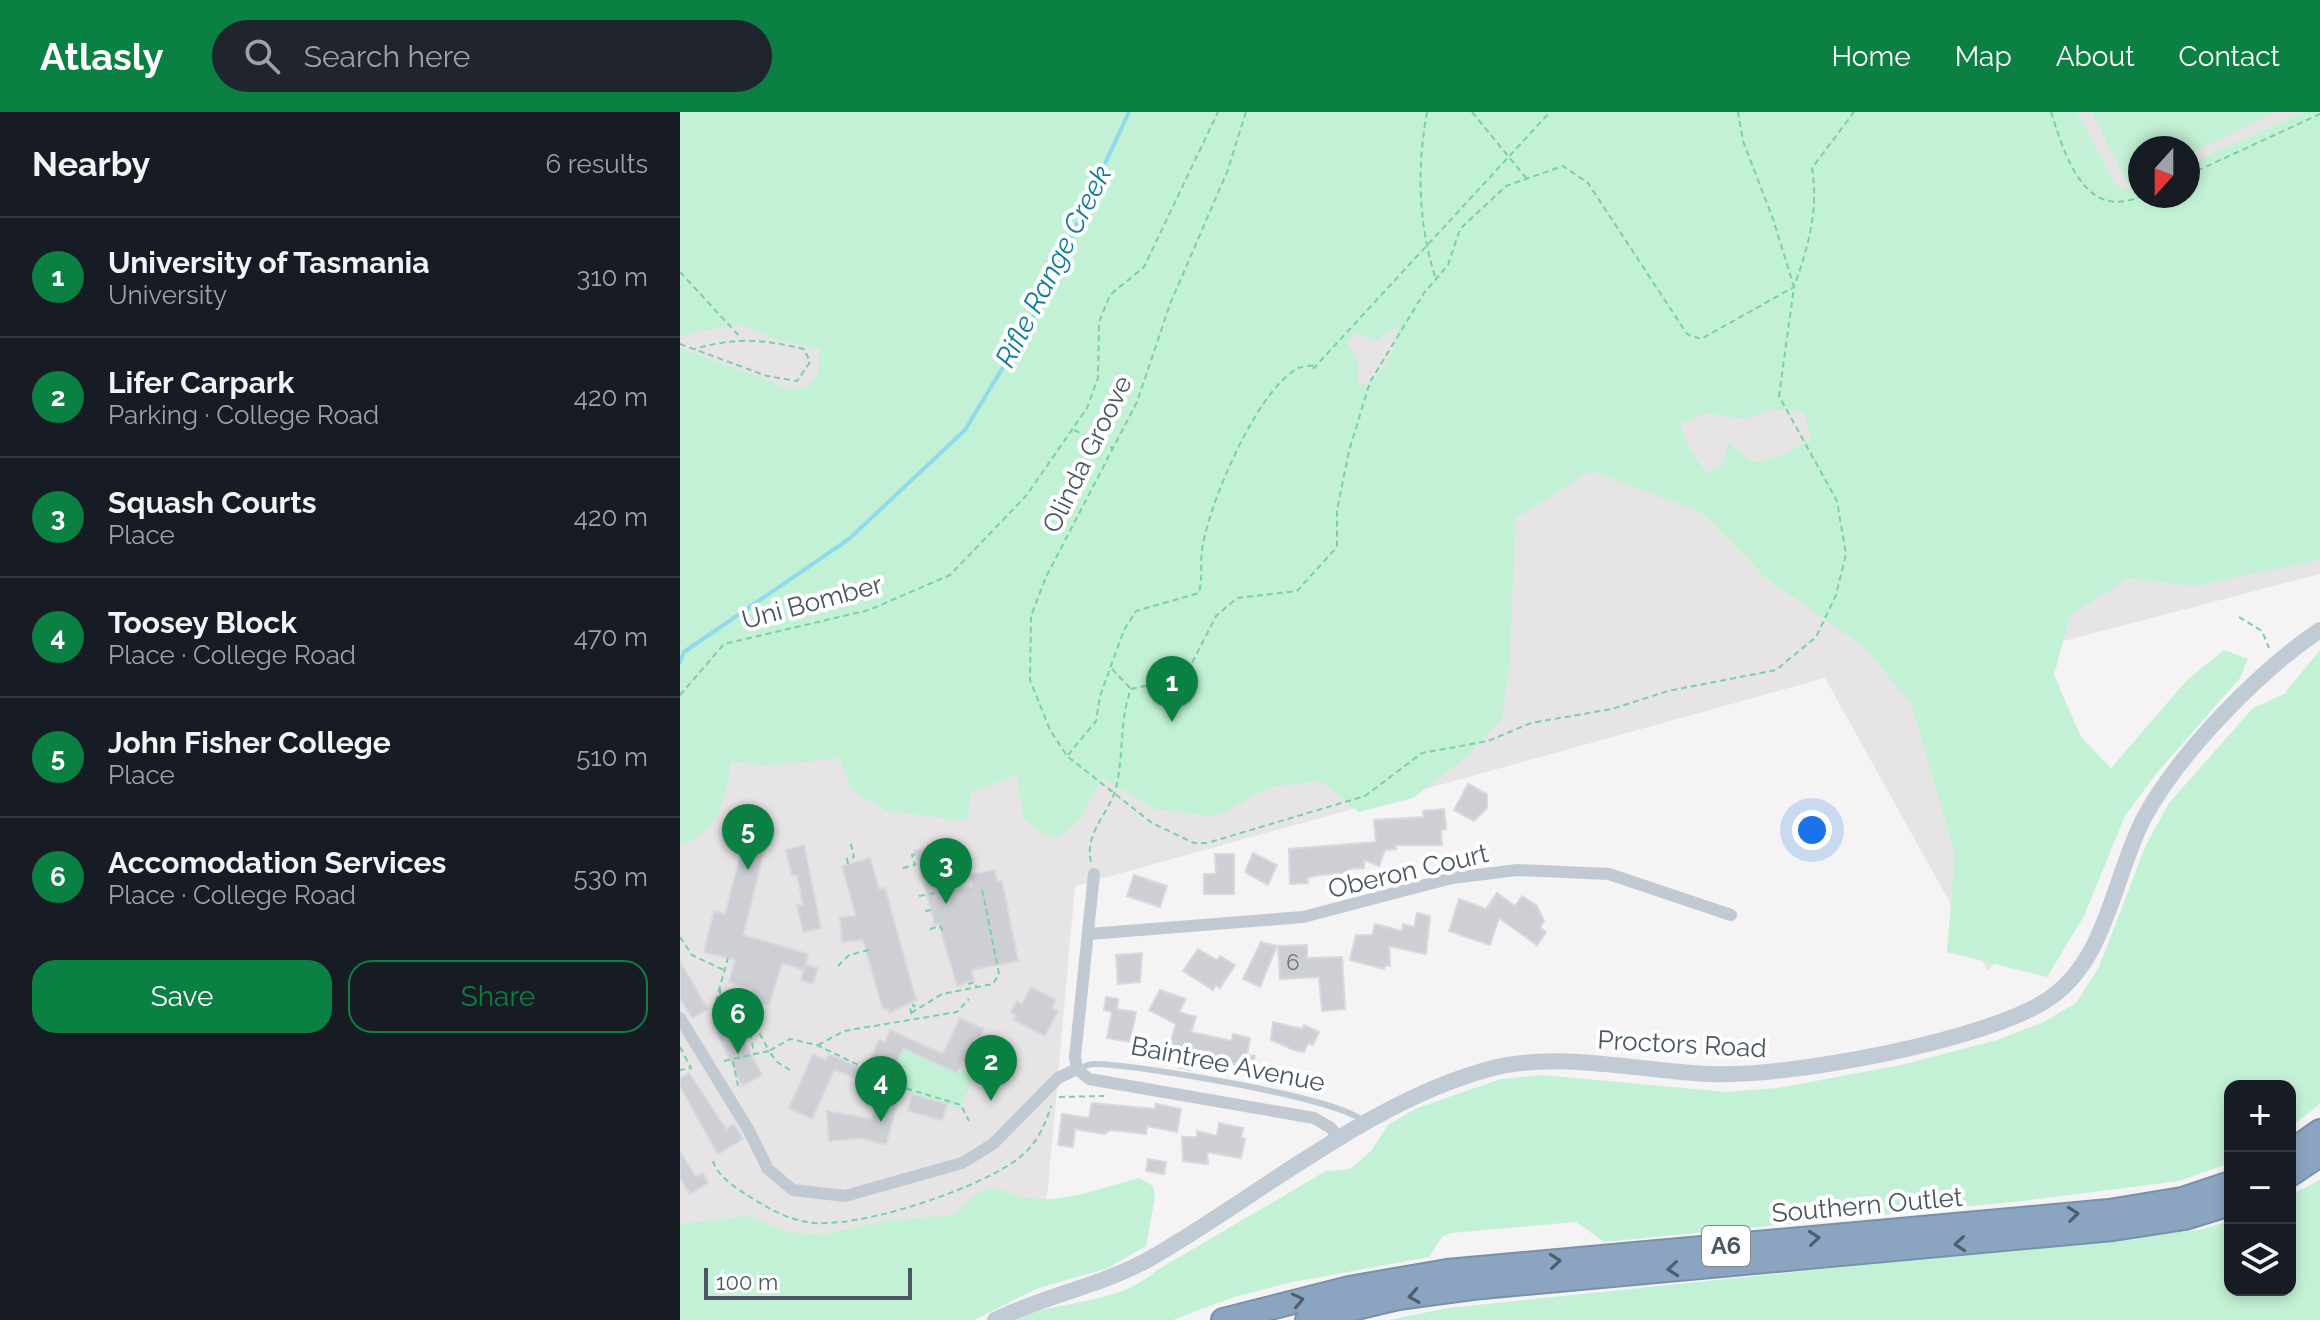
<!DOCTYPE html>
<html lang="en">
<head>
<meta charset="utf-8">
<style>
  :root { --surface:#171b24; --page:#20242c; --text:#f1f3f6; --muted:#9ea1a6; --line:#363941; --accent:#0b8043 }
  body { margin:0; font-family:Raleway,sans-serif; background:var(--page); color:var(--text) }
  .controls { position:absolute; right:24px; bottom:24px; display:grid; overflow:hidden; border-radius:16px; box-shadow:0 4px 12px #0003 }
  .controls button { width:72px; height:72px; display:grid; place-items:center; padding:0; border:0; border-bottom:2px solid var(--line); background:var(--surface); color:var(--text); font:40px sans-serif }
  .compass { position:absolute; left:1448px; top:24px; width:72px; height:72px; border-radius:50%; background:var(--surface); box-shadow:0 4px 12px #0003; rotate:201deg }
  .scale { position:absolute; left:24px; bottom:20px; width:208px; box-sizing:border-box; padding-left:8px; border:4px solid #4a5661; border-top:0; font-size:22px; line-height:28px; white-space:nowrap; color:#4a5661; -webkit-text-stroke:6px #fff; paint-order:stroke }
  .you { position:absolute; left:1132px; top:718px; width:28px; height:28px; margin:-20px; border:6px solid #fff; border-radius:50%; background:#1a73e8; box-shadow:0 0 0 12px #1a73e833 }
  .badge { display:grid; place-items:center; width:52px; height:52px; border-radius:50%; background:var(--accent); color:#fff; font-size:26px; font-weight:700 }
  .pin { position:absolute; translate:-50% -66px; filter:drop-shadow(0 2px 4px #0008) }
  .pin::after { content:''; position:absolute; top:42px; width:28px; height:24px; background:inherit; clip-path:polygon(0 0,100% 0,50% 100%) }
  .list { margin:0; padding:0; list-style:none }
  h2 { display:flex; justify-content:space-between; align-items:center; height:104px; margin:0; padding:0 32px; font-size:34px }
  h2 small { font-size:26px; font-weight:400; color:var(--muted) }
  .list li { display:grid; grid-template-columns:52px 1fr auto; gap:24px; align-items:center; box-sizing:border-box; height:120px; padding:0 32px; border-top:2px solid var(--line) }
  .list b { display:block; font-size:30px; white-space:nowrap }
  .list p { margin:0; font-size:26px; white-space:nowrap; color:var(--muted) }
  .list em { font-size:26px; font-style:normal; color:var(--muted) }
  .actions { display:flex; gap:16px; padding:24px 32px }
  .actions a { flex:1; padding:18px 0; border:2px solid var(--accent); border-radius:24px; text-align:center; font-size:28px; color:var(--accent) }
  .actions .main { background:var(--accent); color:#fff }
  .icon { flex:none; width:44px; height:44px; fill:none; stroke:currentColor; stroke-width:2; stroke-linecap:round; stroke-linejoin:round }
  .map { position:relative; flex:none; width:1640px; height:1208px; overflow:hidden }
  header { display:flex; align-items:center; gap:48px; box-sizing:border-box; height:112px; padding:0 40px; background:var(--accent); color:#fff }
  header strong { font-size:38px }
  nav { display:flex; gap:44px; margin-inline-start:auto; font-size:28px }
  .search { width:560px; height:72px; background:var(--page); display:flex; align-items:center; gap:20px; box-sizing:border-box; padding:0 28px; border-radius:44px; color:var(--muted); font-size:30px }
  main { display:flex }
  aside { flex:1; background:var(--surface) }
  .map>svg:first-child { display:block }
  .education { fill:#e6e4e5; fill-rule:evenodd }
  .green { fill:#c3f1d5; fill-rule:evenodd }
  .lines { fill:none; stroke-linecap:round; stroke-linejoin:round }
  .stream { stroke:#90daee; stroke-width:4 }
  .building { fill:#cdcfd5; stroke:#d7d9de; stroke-width:2 }
  .highway-casing { stroke:#7690ad; stroke-width:26 }
  .path { stroke:#7ad0a6; stroke-width:2; stroke-dasharray:6 4; stroke-linecap:butt }
  .lane { stroke:#c1cad2; stroke-width:6 }
  .street { stroke:#c1cad2; stroke-width:12 }
  .secondary { stroke:#c1cbd6; stroke-width:16 }
  .highway { stroke:#8ba5c1; stroke-width:22 }
  .oneway { stroke:#505e6b }
  .labels { text-anchor:middle; stroke-width:8; stroke-linejoin:round; paint-order:stroke }
  .number-label { font-size:22px; fill:#6b747e }
  .shield { fill:#fff; stroke:#808990; stroke-width:2 }
  .shield-label { font-size:24px; font-weight:bold; fill:#4a5661 }
  .street-label { font-size:26px; fill:#4a5661; stroke:#fff }
  .water-label { font-size:28px; font-style:italic; fill:#0c7c9b; stroke:#fff }
</style>
</head>
<body>
<header>
<strong>Atlasly</strong>
<div class="search"><svg class="icon" aria-label="search" viewBox="0 0 24 24"><circle cx="10" cy="10" r="6"/><path d="M15 15l6 6"/></svg>Search here</div>
<nav><a>Home</a><a>Map</a><a>About</a><a>Contact</a></nav>
</header>
<main>
<aside>
<h2>Nearby<small>6 results</small></h2>
<ul class="list">
<li><span class="badge">1</span><div><b>University of Tasmania</b><p>University</p></div><em>310 m</em></li>
<li><span class="badge">2</span><div><b>Lifer Carpark</b><p>Parking · College Road</p></div><em>420 m</em></li>
<li><span class="badge">3</span><div><b>Squash Courts</b><p>Place</p></div><em>420 m</em></li>
<li><span class="badge">4</span><div><b>Toosey Block</b><p>Place · College Road</p></div><em>470 m</em></li>
<li><span class="badge">5</span><div><b>John Fisher College</b><p>Place</p></div><em>510 m</em></li>
<li><span class="badge">6</span><div><b>Accomodation Services</b><p>Place · College Road</p></div><em>530 m</em></li>
</ul>
<div class="actions"><a class="main">Save</a><a>Share</a></div>
</aside>
<div class="map">
<svg width="1640" height="1208" viewBox="0 0 1640 1208">
  <rect width="100%" height="100%" fill="#f5f3f3"/>
  <path class="education" d="M0,0H1640V462L1345,539L1440,698L1308,859L1145,566L395,774L368,1076L355,1148L0,1208ZM1460,36H1508V84H1460Z"/>
  <path class="green" d="M0,0H1397L1435,72L1446,78L1460,72V84H1508V53L1623,0H1640V448L1513,474L1449,466L1390,503L1374,563L1401,625L1431,656L1508,567L1544,538L1568,547L1560,566L1475,663L1445,704L1404,804L1367,865L1267,840L1275,742L1231,591L1183,534L1086,466L1023,401L911,359L836,406L829,554L822,606L786,645L733,686L679,700L640,669L590,675L536,705L475,697L422,666L401,706L379,726L363,722L344,708L337,663L291,680L287,709L207,699L173,679L159,646L85,654L50,649C47,687 40,718 0,733V236L109,277L127,275L139,261V237L95,227L58,212L0,224ZM719,213C718,236 704,261 685,274L678,270L677,245L667,230L675,221L695,229ZM1093,297L1124,301L1132,326L1105,342L1074,351L1048,331L1043,353L1026,361L1009,336L1000,312L1025,301L1065,307Z
    M1412,0H1595L1508,43V36H1460V67L1448,73Z
    M1640,538V992L1610,1015V974H1550V1051L1499,1069L1343,1089L924,1130L896,1110L771,1121L762,1125L749,1145L608,1171L554,1185L493,1208H332C380,1187 437,1194 477,1158L646,1059L670,1057L691,1039L708,1013L737,996L821,967L862,963L1047,980L1098,976L1221,953L1317,928L1364,910L1396,891L1419,855L1466,733L1489,691L1573,596L1604,582Z
    M223,936L276,961L279,956L294,963L280,997L208,972Z
    M459,1066L473,1074L475,1085L466,1134L428,1156L356,1177L294,1208H0V1112L68,1104L109,1120L139,1123L211,1108L274,1103C318,1056 313,1085 361,1087C388,1089 432,1073 459,1066Z
    M1640,1068V1208H709L768,1196L1519,1118L1550,1109V1178H1610V1083Z"/>
  <g class="lines">
    <path class="stream" d="M0,550L4,540L169,427L285,318L354,204L449,0"/>
  </g>
  <path class="building" d="M788,672L807,682V696L794,709L774,698Z
    M764,697L766,717L761,718L762,733H715L716,737L705,738L699,754L684,748V756L669,757V761L639,763L627,766L628,771L610,772L609,737L696,730L694,708L744,705L743,699Z
    M69,711L90,716L63,823L128,842L124,858L102,851L89,893L68,887L71,877L49,870L55,848L24,840L34,799L45,802Z
    M260,732L263,744L258,745L269,778L293,774L290,763L315,758L317,769H322L338,849L291,858L294,868L277,874L259,812L255,813L235,739Z
    M124,733L141,816L123,820L117,793H123L117,763H112L106,738Z
    M573,741L597,753L588,773L565,760Z
    M535,742H554V782H524V762H536Z
    M190,746L199,777L205,776L236,888L209,901L208,896L203,897L183,828L162,830L160,805L176,804L162,754Z
    M454,763L487,774L480,795L447,784Z
    M817,781L835,794L842,784L857,794L864,809L860,815L866,820L857,833L819,806L810,833L769,819L779,787L806,797Z
    M737,801L750,804L746,842L709,834L710,854L706,853L704,857L670,848L676,823H692L695,812L722,819L723,812L734,815Z
    M581,830L597,834L580,875L563,867Z
    M627,833V846L662,845L665,897L642,899L639,865L600,867L598,834Z
    M518,837L537,848L540,844L555,853L540,876L536,873L533,878L503,859Z
    M462,841L460,870L438,872L436,843Z
    M0,850L28,897L12,906L0,886Z
    M125,853L138,856L133,872L121,868Z
    M351,875L376,888L372,896L378,899L365,924L334,908L336,903L331,900L337,889L342,892Z
    M480,878L506,887L499,900L516,905L511,920L552,929L553,922L570,926L567,943L575,944L572,956L540,949L539,955L513,950L510,958L498,955L501,947L493,944L495,937L489,935L496,912L469,898Z
    M426,885L438,887L437,897L456,900L450,930L427,926L432,900L424,898Z
    M50,901L82,963L62,974L32,910Z
    M280,906L304,917L288,951L283,949L277,961L223,936L210,967L199,962L196,973L154,958L132,1007L109,996L133,942L146,948L149,942L185,958L199,928L205,930L210,918L263,942Z
    M593,910L622,917L624,913L639,920L633,933L628,931L624,940L614,938L591,928Z
    M9,961L46,1017L54,1012L63,1027L38,1042L0,974V966Z
    M232,982L267,992L262,1008L228,999Z
    M197,987L217,992L206,1033L182,1026L149,1029L147,999L192,1007Z
    M412,991L475,997L476,992L501,997L497,1020L467,1014L466,1022L431,1018L424,1022L395,1017L393,1035L378,1033L382,1002L409,1006Z
    M539,1011L563,1016L561,1026L565,1027L561,1046L527,1040L528,1052L503,1049L502,1025H517V1019L537,1024Z
    M0,1040L16,1065L23,1061L28,1071L10,1082L0,1066Z
    M468,1047L486,1050L484,1062L466,1059Z"/>
  <g class="lines">
    <g class="highway-casing">
      <path id="highway" d="M1610,1040L1640,1019
        M1610,1063L1640,1043
        M543,1208L669,1176L767,1159L1429,1099L1502,1087L1550,1071
        M627,1208L718,1186L792,1176L1433,1117L1505,1106L1550,1092"/>
    </g>
    <path class="path" d="M566,0L547,60L490,192L457,290L366,465L351,504L350,568L370,618L387,644L472,711L514,731H527L685,684L742,641L808,629L851,611L932,597L988,579L1096,558L1136,525L1156,483L1166,442L1157,389L1099,284L1114,175L1093,107L1063,29L1058,0
      M747,0C737,54 738,111 755,164
      M792,0L847,67
      M1371,0C1385,44 1405,110 1461,84
      M1508,63L1640,2
      M0,160L61,226
      M0,232L87,264L117,269L130,250L124,237C81,227 57,225 14,237
      M633,257L870,0
      M394,318L432,336
      M1559,505L1582,519L1589,536
      M432,557L450,576
      M0,583L44,532L189,498L270,463L346,384L407,296L418,266L419,210L430,183L464,155L538,0
      M388,643L416,609L420,584L444,518L456,499L519,481C523,466 520,452 522,438C528,393 577,278 618,256C623,254 631,254 636,253
      M411,750C404,721 429,702 436,676C444,643 439,609 451,577L498,567L513,549L536,504L557,486L617,479L657,435V398L669,339L690,270L744,181L768,153L780,117L826,74L883,54L908,71L1007,222L1021,227L1114,175C1128,135 1139,99 1132,56L1174,0
      M168,752L167,747L174,745L170,728
      M223,756L235,753L232,743L236,742
      M239,784L260,780
      M245,799L252,798
      M250,817L260,814L263,819
      M0,825L12,843L44,858
      M158,854L169,843L189,838
      M288,872L295,870L296,874
      M40,876V885L66,896
      M232,892L235,894L230,895L232,906
      M33,899L48,846
      M231,901L262,882L313,872L319,862L302,777
      M138,933L164,919L277,900L289,887
      M0,935L11,956L0,958
      M44,949L89,939L66,896L74,942
      M53,949L58,974
      M110,958L97,950L89,939L110,927L137,933L228,977L281,993L289,1009
      M379,985L424,984
      M33,1049C37,1063 54,1075 67,1083C86,1095 104,1106 127,1110C174,1119 303,1076 340,1045C357,1032 365,1013 371,994"/>
    <path class="lane" d="M397,957C403,955 408,952 415,952C454,952 663,986 684,1010"/>
    <path class="street" d="M414,762L395,945L397,957L409,967L634,1006L651,1016L660,1028
      M409,822L623,805L772,766L837,758L929,762L1051,803
      M0,906L68,1017L88,1057L113,1078L165,1084L282,1051L313,1032L378,966L397,957"/>
    <path class="secondary" d="M315,1208C365,1183 422,1174 471,1146C579,1084 692,987 813,956C883,939 958,959 1029,962C1105,966 1308,929 1370,886C1428,846 1434,761 1465,704C1501,639 1579,559 1640,518"/>
    <use href="#highway" class="highway"/>
  </g>
  <defs><path id="oneway-chevron" d="M-2-3.5L2.5 0L-2 3.5" fill="none" stroke-width="1.6" stroke-linecap="round" stroke-linejoin="round" transform="scale(2)"/></defs>
  <g class="oneway">
    <use href="#oneway-chevron" transform="translate(1393 1102) rotate(-6)"/>
    <use href="#oneway-chevron" transform="translate(1134 1126) rotate(-5)"/>
    <use href="#oneway-chevron" transform="translate(1280 1132) rotate(175)"/>
    <use href="#oneway-chevron" transform="translate(875 1149) rotate(-5)"/>
    <use href="#oneway-chevron" transform="translate(993 1157) rotate(175)"/>
    <use href="#oneway-chevron" transform="translate(734 1184) rotate(171)"/>
    <use href="#oneway-chevron" transform="translate(618 1188) rotate(-13)"/>
  </g>
  <g class="labels">
    <g class="number-label">
      <text x="613" y="858">6</text>
    </g>
    <rect class="shield" x="1022" y="1114" width="48" height="40" rx="6"/>
    <g class="shield-label">
      <text x="1046" y="1142">A6</text>
    </g>
    <g class="street-label">
      <text transform="translate(407 342) rotate(-64)" y="9">Olinda Groove</text>
      <text transform="translate(132 490) rotate(-15)" y="9">Uni Bomber</text>
      <text transform="translate(728 759) rotate(-13)" y="9">Oberon Court</text>
      <text transform="translate(1002 932) rotate(3)" y="9">Proctors Road</text>
      <text transform="translate(548 952) rotate(11)" y="9">Baintree Avenue</text>
      <text transform="translate(1187 1093) rotate(-5)" y="9">Southern Outlet</text>
    </g>
    <g class="water-label">
      <text transform="translate(373 154) rotate(-63)" y="10">Rifle Range Creek</text>
    </g>
  </g>
</svg>
<div class="controls">
<button>+</button>
<button>−</button>
<button><svg class="icon" aria-label="layers" viewBox="0 0 24 24"><path d="M12 4l9 5-9 5-9-5zM3 14l9 5 9-5"/></svg></button>
</div>
<svg class="compass" viewBox="-18 -18 36 36"><path d="M0-13l5 13h-10z" fill="#e53935"/><path d="M0 13l5-13h-10z" fill="#9ea1a6"/></svg>
<div class="scale">100 m</div>
<div class="you"></div>
<div class="pin badge" style="left:492px;top:610px">1</div>
<div class="pin badge" style="left:311px;top:989px">2</div>
<div class="pin badge" style="left:266px;top:792px">3</div>
<div class="pin badge" style="left:201px;top:1010px">4</div>
<div class="pin badge" style="left:68px;top:758px">5</div>
<div class="pin badge" style="left:58px;top:942px">6</div>
</div>
</main>
</body>
</html>
